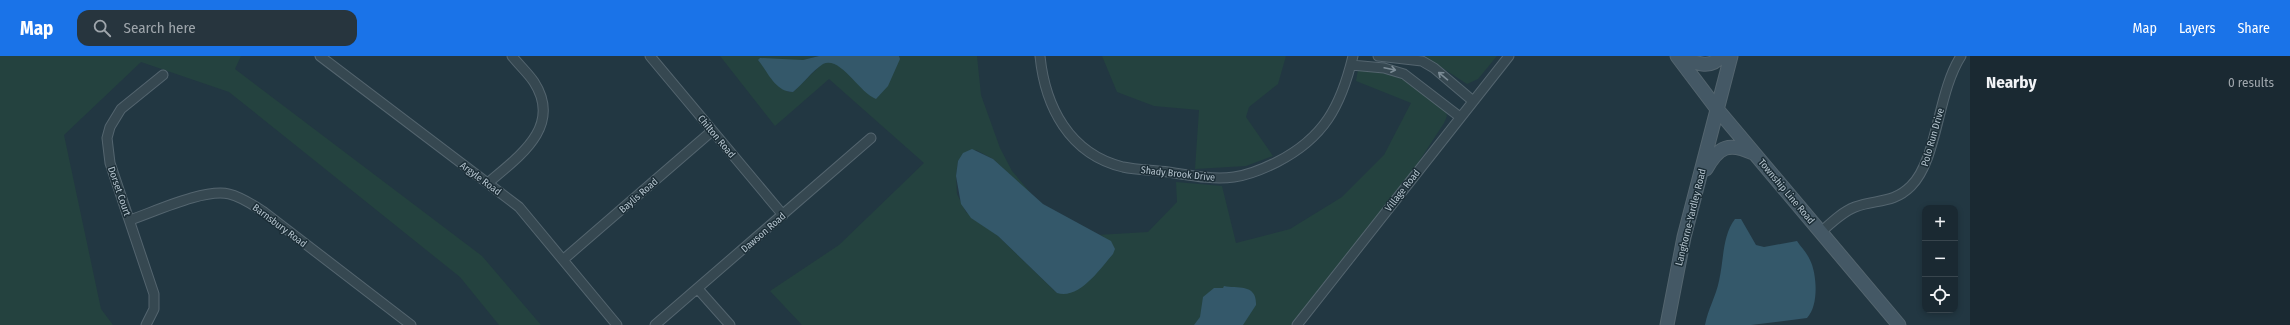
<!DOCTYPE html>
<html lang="en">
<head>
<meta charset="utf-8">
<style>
  :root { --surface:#1a2932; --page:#27353e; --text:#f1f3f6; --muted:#9fa6ac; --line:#38454d; --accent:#1a73e8 }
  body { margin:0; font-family:"Fira Sans Condensed",sans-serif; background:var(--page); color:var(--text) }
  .controls { position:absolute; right:12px; bottom:12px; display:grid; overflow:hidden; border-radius:8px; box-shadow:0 2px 6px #0003 }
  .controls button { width:36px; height:36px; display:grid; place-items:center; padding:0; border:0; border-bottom:1px solid var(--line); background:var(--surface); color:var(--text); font:20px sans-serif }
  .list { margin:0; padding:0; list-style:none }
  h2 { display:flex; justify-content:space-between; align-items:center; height:52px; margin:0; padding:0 16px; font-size:17px }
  h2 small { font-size:13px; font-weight:400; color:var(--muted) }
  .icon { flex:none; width:22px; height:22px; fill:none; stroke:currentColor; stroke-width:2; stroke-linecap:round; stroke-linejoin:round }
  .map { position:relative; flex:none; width:1970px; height:269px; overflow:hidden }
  header { display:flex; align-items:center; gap:24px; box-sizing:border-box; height:56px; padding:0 20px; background:var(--accent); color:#fff }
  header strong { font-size:19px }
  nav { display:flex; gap:22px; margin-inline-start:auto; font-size:14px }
  .search { width:280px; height:36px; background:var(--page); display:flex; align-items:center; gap:10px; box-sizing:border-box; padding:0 14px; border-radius:12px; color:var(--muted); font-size:15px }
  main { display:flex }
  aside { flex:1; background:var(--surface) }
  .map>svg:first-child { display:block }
  .green { fill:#24423f }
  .water { fill:#34586a }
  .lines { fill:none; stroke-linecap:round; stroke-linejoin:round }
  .street-casing { stroke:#54656f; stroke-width:11 }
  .secondary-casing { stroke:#54656f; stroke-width:15 }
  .street { stroke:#364851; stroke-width:9 }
  .secondary { stroke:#445865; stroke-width:13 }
  .oneway { stroke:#7b8b95 }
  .labels { text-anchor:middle; stroke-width:3; stroke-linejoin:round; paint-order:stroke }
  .street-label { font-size:10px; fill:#b3c2cc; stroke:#1b2d36 }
</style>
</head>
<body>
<header>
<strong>Map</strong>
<div class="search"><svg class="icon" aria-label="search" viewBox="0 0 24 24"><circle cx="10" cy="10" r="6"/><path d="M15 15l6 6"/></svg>Search here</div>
<nav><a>Map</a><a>Layers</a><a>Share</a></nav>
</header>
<main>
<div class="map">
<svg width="1970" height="269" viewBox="0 0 1970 269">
  <rect width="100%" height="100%" fill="#223742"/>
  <path class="green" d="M0,0H241L235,13L482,200L541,269H499L460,221L229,36L141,6L64,79L101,253L113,269H0Z
    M720,0H819L803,4H758L788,36H793L822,8L829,5L841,10L900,3L899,0H977L981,39L1000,92L1012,115L1034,141L993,103L976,94L958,105L956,120L957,138L966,156L998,180L1057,237L1084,228L1113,198L1103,180L1097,179L1148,176L1177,146L1176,126L1222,130L1236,187L1290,173L1342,141L1384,99L1411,47L1356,25L1358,14C1403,17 1410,27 1445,53L1447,60L1444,67L1414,113L1291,269H802L770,235L839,189L924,107L829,23L775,70Z
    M1102,0H1286L1278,28L1249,51L1246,61L1273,100L1246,110L1195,113L1199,54L1154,50L1117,36Z
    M1424,0H1497L1478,23L1467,28Z"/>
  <path class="water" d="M819,0H899L900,3L888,30L876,43C859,37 841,0 823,8C812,15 803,28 793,36C775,36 768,16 758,4L760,2L803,4Z
    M972,93L993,103L1043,148L1111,185L1115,193L1113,198C1100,213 1079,244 1057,237L998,180L971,162L961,148L956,120L958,105L963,97Z
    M1735,163H1741L1756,189L1764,191L1797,185C1801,191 1807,197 1810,204C1817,218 1819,250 1807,262L1751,269H1705C1708,253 1716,240 1719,225C1724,204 1722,180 1735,163Z
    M1224,230C1237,233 1257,227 1256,249L1243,269H1194L1200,261L1203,241L1214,232H1223Z"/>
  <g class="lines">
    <g class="street-casing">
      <path id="street" d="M320,0L519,151L617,269
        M650,0L783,159
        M1040,0C1045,50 1069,98 1123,111C1137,114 1153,114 1168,116C1189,119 1212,124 1234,121C1249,119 1263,113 1277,106C1324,82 1341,50 1353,0
        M1378,0L1422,5L1434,12L1473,45
        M1351,9L1384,12L1404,18L1460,61
        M488,127C518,101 563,71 534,26C528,17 519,9 512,0
        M130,164C154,156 205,132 229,138C242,141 253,149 264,156L411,269
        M1821,176C1831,167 1842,156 1855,151C1876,143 1893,148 1911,130C1938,103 1937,37 1961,0
        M564,203L712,75
        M698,233L730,269
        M146,269L154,253V238L110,107L107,82L110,71L121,53L163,19
        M655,269L871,82
        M1297,269L1509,0"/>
    </g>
    <g class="secondary-casing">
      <path id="secondary" d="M1677,0L1717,53L1899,269
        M1680,0C1693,6 1710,15 1721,0
        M1706,113C1719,90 1729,86 1753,97
        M1667,269L1684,181L1731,0"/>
    </g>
    <use href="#street" class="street"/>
    <use href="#secondary" class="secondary"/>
  </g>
  <defs><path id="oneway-shaft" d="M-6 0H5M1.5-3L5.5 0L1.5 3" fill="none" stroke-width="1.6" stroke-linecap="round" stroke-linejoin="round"/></defs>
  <g class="oneway">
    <use href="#oneway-shaft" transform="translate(1390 13) rotate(12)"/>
    <use href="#oneway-shaft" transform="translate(1443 20) rotate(-140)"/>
  </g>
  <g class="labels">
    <g class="street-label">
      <text transform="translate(717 80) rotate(50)" y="4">Chilton Road</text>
      <text transform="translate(1932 81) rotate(-74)" y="4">Polo Run Drive</text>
      <text transform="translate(1178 117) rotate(6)" y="4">Shady Brook Drive</text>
      <text transform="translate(481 122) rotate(37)" y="4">Argyle Road</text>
      <text transform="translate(1402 134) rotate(-52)" y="4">Village Road</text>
      <text transform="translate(120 135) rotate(71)" y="4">Dorset Court</text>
      <text transform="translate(1787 135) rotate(50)" y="4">Township Line Road</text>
      <text transform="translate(638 139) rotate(-41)" y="4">Baylis Road</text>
      <text transform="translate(1690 161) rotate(-76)" y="4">Langhorne-Yardley Road</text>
      <text transform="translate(280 169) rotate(37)" y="4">Barnsbury Road</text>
      <text transform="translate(763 176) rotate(-41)" y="4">Dawson Road</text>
    </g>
  </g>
</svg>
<div class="controls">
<button>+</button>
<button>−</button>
<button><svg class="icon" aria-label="locate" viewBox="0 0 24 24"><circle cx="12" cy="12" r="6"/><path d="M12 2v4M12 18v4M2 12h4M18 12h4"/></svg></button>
</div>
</div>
<aside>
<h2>Nearby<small>0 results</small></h2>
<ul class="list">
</ul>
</aside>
</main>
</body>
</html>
